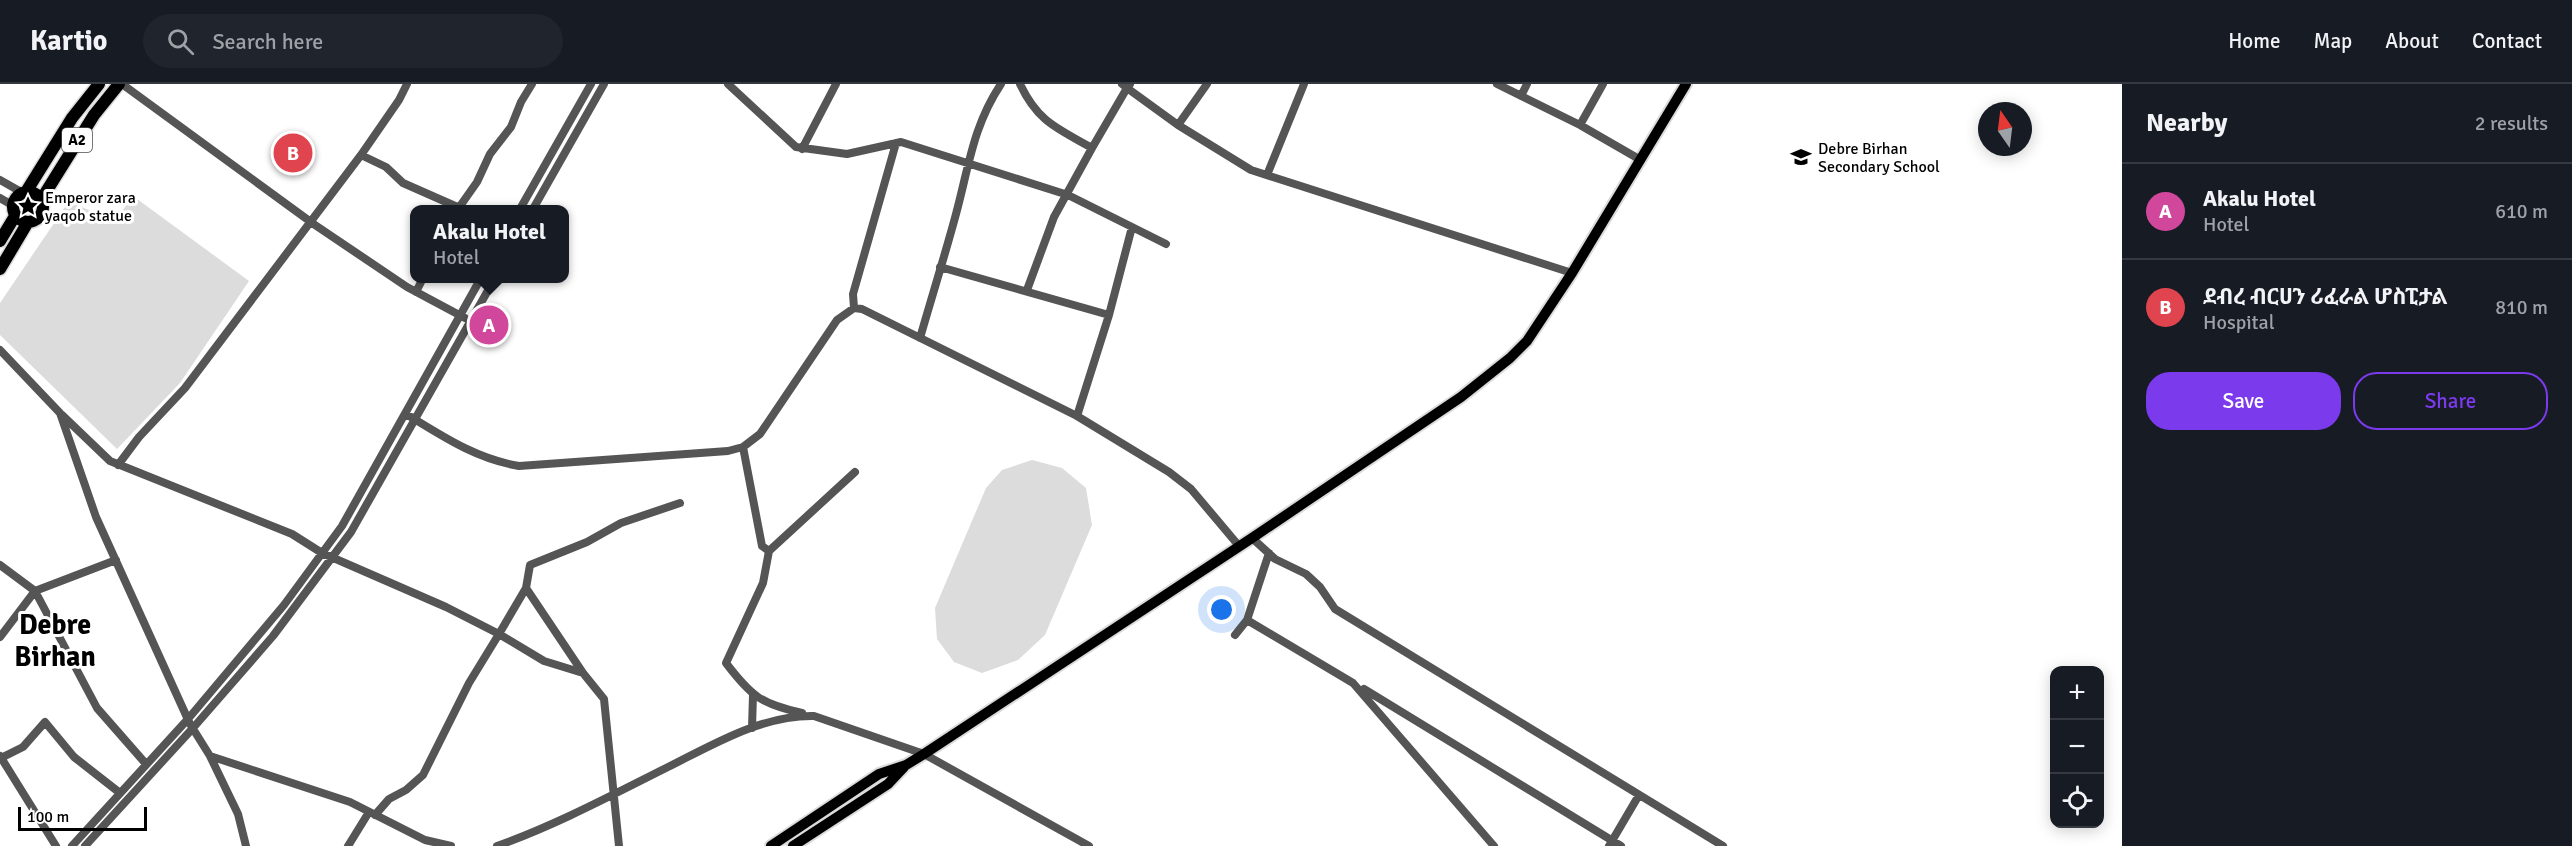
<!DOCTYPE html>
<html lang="en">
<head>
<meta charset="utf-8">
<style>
  :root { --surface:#171b24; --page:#20242c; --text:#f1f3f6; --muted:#9ea1a6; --line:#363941; --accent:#7c3aed }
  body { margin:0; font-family:Signika,"Noto Sans Ethiopic",sans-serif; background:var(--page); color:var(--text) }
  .controls { position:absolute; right:18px; bottom:18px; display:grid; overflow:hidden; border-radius:12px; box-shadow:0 3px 15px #0003 }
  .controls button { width:54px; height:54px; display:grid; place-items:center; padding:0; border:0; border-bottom:2px solid var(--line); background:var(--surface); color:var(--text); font:30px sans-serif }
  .compass { position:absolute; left:1978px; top:18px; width:54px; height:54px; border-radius:50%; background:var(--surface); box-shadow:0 3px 15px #0003; rotate:346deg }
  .scale { position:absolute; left:18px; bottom:15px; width:129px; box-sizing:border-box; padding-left:6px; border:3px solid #000; border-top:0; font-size:16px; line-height:21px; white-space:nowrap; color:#000; -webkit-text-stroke:4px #fff; paint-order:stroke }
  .you { position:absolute; left:1222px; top:526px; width:21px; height:21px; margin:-15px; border:4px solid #fff; border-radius:50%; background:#1a73e8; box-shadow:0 0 0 9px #1a73e833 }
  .badge { display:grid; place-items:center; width:39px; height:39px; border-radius:50%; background:var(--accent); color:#fff; font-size:20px; font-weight:700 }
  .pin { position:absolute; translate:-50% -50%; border:3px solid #fff; box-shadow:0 2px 6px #0006 }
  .popup { position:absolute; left:410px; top:121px; width:159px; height:78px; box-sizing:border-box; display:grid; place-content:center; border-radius:12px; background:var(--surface); filter:drop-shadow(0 2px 4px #0005); font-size:20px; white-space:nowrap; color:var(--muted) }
  .popup b { font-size:22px; color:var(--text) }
  .popup::after { content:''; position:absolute; left:50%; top:100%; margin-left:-12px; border:12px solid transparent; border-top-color:var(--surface) }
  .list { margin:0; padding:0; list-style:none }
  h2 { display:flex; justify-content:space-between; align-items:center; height:78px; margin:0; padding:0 24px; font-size:26px }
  h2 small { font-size:20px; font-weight:400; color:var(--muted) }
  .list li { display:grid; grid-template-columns:39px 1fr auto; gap:18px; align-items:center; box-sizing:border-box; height:96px; padding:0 24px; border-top:2px solid var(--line) }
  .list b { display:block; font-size:22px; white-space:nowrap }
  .list p { margin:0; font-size:20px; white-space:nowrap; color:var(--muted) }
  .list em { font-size:20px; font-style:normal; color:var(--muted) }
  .actions { display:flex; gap:12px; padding:18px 24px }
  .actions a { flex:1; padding:14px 0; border:2px solid var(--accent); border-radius:24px; text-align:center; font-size:21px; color:var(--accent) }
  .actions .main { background:var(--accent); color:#fff }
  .icon { flex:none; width:33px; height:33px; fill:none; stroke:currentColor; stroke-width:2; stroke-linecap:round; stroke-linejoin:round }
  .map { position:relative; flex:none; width:2122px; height:762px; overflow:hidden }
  header { display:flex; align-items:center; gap:36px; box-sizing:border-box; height:84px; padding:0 30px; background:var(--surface); border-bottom:2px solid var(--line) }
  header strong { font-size:28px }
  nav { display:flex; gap:33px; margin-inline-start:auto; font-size:21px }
  .search { width:420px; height:54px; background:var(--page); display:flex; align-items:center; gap:15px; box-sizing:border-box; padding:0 21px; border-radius:33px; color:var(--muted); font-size:22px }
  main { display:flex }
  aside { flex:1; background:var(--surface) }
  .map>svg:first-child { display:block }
  .green { fill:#dcdcdc }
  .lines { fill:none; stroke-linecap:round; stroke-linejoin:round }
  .major-casing { stroke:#dbdbdb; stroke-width:14 }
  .highway-casing { stroke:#dbdbdb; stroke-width:15 }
  .minor { stroke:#555; stroke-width:8 }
  .major { stroke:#000; stroke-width:10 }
  .highway { stroke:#000; stroke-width:12 }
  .labels { text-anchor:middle; stroke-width:6; stroke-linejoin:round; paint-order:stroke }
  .shield { fill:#fff; stroke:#4c4c4c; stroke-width:1.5 }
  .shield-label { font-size:15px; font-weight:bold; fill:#000 }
  .poi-label { font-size:16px; fill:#000; stroke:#fff; text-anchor:start }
  .town-label { font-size:28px; font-weight:bold; fill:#000; stroke:#fff }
</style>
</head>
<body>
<header>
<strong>Kartio</strong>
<div class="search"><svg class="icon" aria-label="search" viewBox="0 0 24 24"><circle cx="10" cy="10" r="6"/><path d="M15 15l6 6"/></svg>Search here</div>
<nav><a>Home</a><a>Map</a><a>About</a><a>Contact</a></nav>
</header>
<main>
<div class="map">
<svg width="2122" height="762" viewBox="0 0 2122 762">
  <rect width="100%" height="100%" fill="#fff"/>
  <path class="green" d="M133,112L249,197L180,299L117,365L0,251V219L69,117L114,138Z
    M1032,376L1062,384L1086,404L1092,441L1045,551L1018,576L982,589L954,578L937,555L935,524L986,404L1002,386Z"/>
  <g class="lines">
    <g class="major-casing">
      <path id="major" d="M771,762L879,690L906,681L924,670L1252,454L1461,313L1510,274L1527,257L1572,189L1686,0
        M793,762L888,700L904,683"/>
    </g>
    <g class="highway-casing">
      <path id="highway" d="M13 123a15 15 0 1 1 30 0a15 15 0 1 1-30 0Z
        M26,108L72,34L99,0
        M41,116L94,31L119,0
        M0,157L15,132
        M0,185L28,138"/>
    </g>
    <path class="minor" d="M122,0L315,141L407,203L465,234
      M728,0L796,63L847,70L901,58L1068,111L1166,160
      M1020,0C1038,38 1057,44 1092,64L1127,4L1122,0
      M1130,0L1127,4L1178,41L1251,86L1572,189
      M1497,0L1580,41L1639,75
      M1521,12L1527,0
      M1178,41L1207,0
      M1580,41L1603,0
      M802,65L836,0
      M361,71L399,16L407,0
      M1267,91L1304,0
      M0,96L23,109
      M0,114L12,121
      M458,125L477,98L490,70L511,43L521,18L532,0
      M520,125L591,0
      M533,125L604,0
      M940,183L1109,231
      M1027,206L1054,133L1092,64
      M416,208L423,194
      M854,224L853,210L896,59
      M920,254C932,212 945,171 956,130C969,82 973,42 1001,0
      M0,266L60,329L96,433L190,640L210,672L350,718L425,756L451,762
      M406,330C442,352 476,375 519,382L728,367L743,363L760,350L837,236L854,224L862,225L1077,332L1169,388L1191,405L1239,462
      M62,331L110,377L292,450L322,469L446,523L499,550L469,599L423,691L406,706L389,715L375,731
      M1077,332L1109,231L1132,143
      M743,363L762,462L769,467
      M118,381L139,353L185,304L361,71L386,83L403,99L462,125
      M1252,454L1275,475L1306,490L1320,503L1335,525L1723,762
      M0,481L35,507L116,476
      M526,504L530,481L587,458L621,439L680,419
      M1247,536L1353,599L1494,762
      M1235,551L1247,536L1269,469
      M0,553L35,507L97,624L146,680
      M583,589L526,504L499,550L544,577L583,589L604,615L619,762
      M1364,605L1621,762
      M802,629C761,620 751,612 726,579L763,499L769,467L855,388
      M752,644L753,611
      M0,672L56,762
      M210,672L238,730L246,762
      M1,674L23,663L45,638L74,673L120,709
      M72,762L188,635L284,521L342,442L481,194
      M85,762L193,644L273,552L351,448L495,194
      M348,762L369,728
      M497,762C556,741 612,711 668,683C714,660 762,631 814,632L924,670L1089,762
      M1609,762L1639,711"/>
    <use href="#major" class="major"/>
    <use href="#highway" class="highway"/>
  </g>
  <defs>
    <g id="school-bare" transform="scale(1.62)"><path d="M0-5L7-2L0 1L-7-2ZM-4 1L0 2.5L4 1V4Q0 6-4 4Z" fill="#000" stroke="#fff" stroke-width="2.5" paint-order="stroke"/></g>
    <g id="sight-bare" transform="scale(1.62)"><path d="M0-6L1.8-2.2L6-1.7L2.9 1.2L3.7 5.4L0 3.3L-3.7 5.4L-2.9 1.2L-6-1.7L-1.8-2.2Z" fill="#000" stroke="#fff" stroke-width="2.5" paint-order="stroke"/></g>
  </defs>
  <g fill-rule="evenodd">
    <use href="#school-bare" x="1801" y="73"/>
    <use href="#sight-bare" x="28" y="122"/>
  </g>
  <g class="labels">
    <rect class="shield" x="62" y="44" width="30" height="24" rx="4.5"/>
    <g class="shield-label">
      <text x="77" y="61">A2</text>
    </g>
    <g class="poi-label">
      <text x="1818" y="70">Debre Birhan<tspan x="1818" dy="18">Secondary School</tspan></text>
      <text x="45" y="119">Emperor zara<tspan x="45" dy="18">yaqob statue</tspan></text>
    </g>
    <g class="town-label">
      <text x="55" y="550">Debre<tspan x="55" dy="32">Birhan</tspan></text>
    </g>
  </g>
</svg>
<div class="controls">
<button>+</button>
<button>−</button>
<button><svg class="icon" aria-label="locate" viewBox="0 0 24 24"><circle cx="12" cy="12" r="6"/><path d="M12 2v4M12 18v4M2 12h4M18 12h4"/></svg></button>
</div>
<svg class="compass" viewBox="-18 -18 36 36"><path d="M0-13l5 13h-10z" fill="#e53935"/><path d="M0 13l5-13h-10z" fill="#9ea1a6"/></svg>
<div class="scale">100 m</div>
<div class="you"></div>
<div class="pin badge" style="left:489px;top:241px;background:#d1479c">A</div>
<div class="popup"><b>Akalu Hotel</b>Hotel</div>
<div class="pin badge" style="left:293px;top:69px;background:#e0444e">B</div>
</div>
<aside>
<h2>Nearby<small>2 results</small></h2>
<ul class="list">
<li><span class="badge" style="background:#d1479c">A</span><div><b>Akalu Hotel</b><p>Hotel</p></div><em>610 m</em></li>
<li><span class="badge" style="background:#e0444e">B</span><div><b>ደብረ ብርሀን ሪፈራል ሆስፒታል</b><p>Hospital</p></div><em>810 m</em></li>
</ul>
<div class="actions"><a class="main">Save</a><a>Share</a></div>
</aside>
</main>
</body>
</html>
